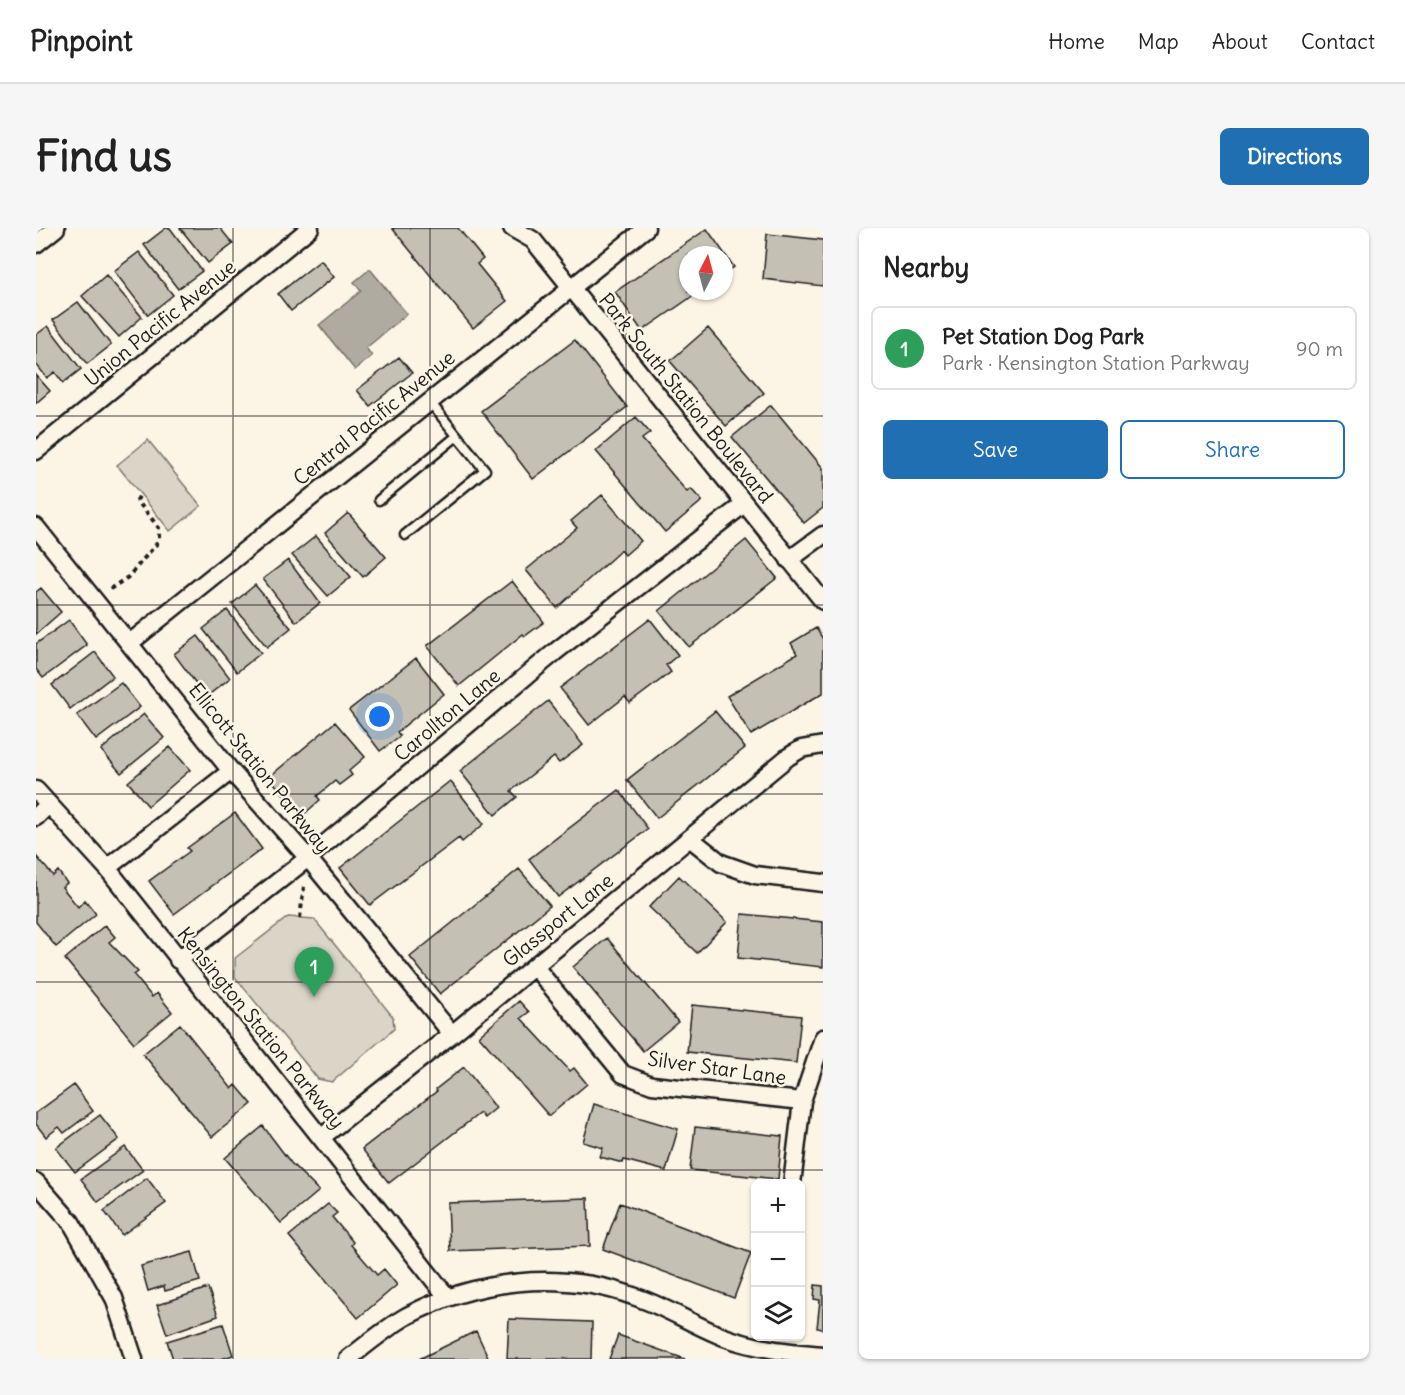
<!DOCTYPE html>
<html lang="en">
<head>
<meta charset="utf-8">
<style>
  :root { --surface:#fff; --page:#f6f6f6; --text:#222; --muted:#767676; --line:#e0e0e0; --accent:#1f6fb2 }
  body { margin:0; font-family:Delius,sans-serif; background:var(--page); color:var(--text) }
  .controls { position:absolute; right:18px; bottom:18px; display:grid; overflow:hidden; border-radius:9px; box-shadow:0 2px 4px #0004 }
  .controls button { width:54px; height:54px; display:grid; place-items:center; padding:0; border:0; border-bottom:2px solid var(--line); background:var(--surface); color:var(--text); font:30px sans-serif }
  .compass { position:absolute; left:643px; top:18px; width:54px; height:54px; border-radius:50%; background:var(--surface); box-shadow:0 2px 4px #0004; rotate:6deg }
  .you { position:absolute; left:344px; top:489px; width:21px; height:21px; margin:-15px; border:4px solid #fff; border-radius:50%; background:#1a73e8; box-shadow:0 0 0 9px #1a73e833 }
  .badge { display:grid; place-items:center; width:39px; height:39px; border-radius:50%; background:var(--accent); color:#fff; font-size:20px; font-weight:700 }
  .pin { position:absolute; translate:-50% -50px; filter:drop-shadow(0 2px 3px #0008) }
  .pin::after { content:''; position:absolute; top:32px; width:21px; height:18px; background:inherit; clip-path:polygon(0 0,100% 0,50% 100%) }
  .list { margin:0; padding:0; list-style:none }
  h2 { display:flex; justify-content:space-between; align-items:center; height:78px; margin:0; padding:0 24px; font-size:26px }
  h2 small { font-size:20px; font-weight:400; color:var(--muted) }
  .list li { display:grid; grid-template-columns:39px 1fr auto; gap:18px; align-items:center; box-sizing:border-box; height:84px; margin:0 12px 12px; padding:0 12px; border:2px solid var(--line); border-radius:9px }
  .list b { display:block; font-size:22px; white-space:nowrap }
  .list p { margin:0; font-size:20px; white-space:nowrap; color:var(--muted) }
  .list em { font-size:20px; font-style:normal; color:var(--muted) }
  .actions { display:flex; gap:12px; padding:18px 24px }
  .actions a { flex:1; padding:14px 0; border:2px solid var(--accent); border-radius:9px; text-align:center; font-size:21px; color:var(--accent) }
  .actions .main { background:var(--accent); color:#fff }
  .icon { flex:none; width:33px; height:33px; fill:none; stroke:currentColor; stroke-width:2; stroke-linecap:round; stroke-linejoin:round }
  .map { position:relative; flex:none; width:787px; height:1131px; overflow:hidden; border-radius:9px }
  header { display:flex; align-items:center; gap:36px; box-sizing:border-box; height:84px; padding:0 30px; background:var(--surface); border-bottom:2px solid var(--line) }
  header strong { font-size:28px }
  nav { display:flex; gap:33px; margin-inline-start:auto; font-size:21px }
  .intro { display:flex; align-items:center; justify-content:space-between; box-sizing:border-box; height:144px; padding:0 36px }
  h1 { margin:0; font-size:42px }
  .button { padding:15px 27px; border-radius:9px; background:var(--accent); color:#fff; font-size:21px; font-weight:700 }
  main { display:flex; gap:36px; padding:0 36px }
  aside { flex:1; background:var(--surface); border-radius:9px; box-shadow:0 2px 4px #0004 }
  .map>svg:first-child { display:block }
  .green { fill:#dbd5c8; stroke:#7c7872; stroke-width:1.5 }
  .water { fill:#b0aba1; stroke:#75726c; stroke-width:1.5 }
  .building { fill:#c4c0b3; stroke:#1c1c1c; stroke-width:1.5 }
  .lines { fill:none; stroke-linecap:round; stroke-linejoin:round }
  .service-casing { stroke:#1c1c1c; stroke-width:13 }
  .minor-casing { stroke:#1c1c1c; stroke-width:21 }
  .path { stroke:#1c1c1c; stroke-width:4; stroke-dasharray:4.5 4.5; stroke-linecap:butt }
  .service { stroke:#fcf5e5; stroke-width:8 }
  .minor { stroke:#fcf5e5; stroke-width:16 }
  .grid { fill:none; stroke:#1c1c1c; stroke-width:1.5; stroke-opacity:0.55 }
  .labels { text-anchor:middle; stroke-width:5; stroke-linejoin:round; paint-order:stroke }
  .street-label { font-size:20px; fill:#1c1c1c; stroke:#fcf5e5 }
</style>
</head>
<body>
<header>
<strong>Pinpoint</strong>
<nav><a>Home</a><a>Map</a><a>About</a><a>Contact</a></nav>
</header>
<div class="intro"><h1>Find us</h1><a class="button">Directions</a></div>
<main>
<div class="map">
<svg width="787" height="1131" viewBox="0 0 787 1131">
  <rect width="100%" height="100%" fill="#fcf5e5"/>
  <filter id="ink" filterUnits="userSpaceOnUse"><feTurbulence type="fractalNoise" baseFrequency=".0167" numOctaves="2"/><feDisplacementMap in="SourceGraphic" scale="12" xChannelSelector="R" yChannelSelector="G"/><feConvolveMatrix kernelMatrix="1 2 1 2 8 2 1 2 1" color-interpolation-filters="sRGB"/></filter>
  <g filter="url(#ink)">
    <path class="green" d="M112,212L165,278L134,303L81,237Z
      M252,689L278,691L357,789L358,801L296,854L282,851L199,749V730Z"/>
    <path class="water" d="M334,41L371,86L330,120L336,128L319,142L283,97L325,63L318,54Z"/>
    <path class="building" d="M130,0H134L166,43L142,61L108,17Z
      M144,0H184L197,16L172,35Z
      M356,0H422L447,31L441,36L471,73L437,100Z
      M671,1L698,39L688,46V27H652V63H664L606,103L579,64Z
      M731,6L787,12V58L727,51Z
      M103,24L137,67L112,87L78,43Z
      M285,32L298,49L255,83L242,66Z
      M70,47L106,89L83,109L46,68Z
      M42,74L75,117L51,136L17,92Z
      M12,98L45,141L27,155L19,144L11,150L0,136V107Z
      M672,100L728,165L690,198L634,133Z
      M539,112L591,179L497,251L445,183Z
      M363,129L376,145L334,178L321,162Z
      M0,147L14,163L0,175Z
      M735,177L787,240V280L768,295L696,209Z
      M600,189L614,205L606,211L651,264L655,261L666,273L629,304L560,223Z
      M566,267L605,313L589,327L585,322L521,380L490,342L541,300L535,293Z
      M312,285L350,329L327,349L289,305Z
      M280,308L315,349L292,368L256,327Z
      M710,312L741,350L653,419L623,383Z
      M252,332L284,375L260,394L227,351Z
      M476,353L508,394L489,408L487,406L423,458L391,418Z
      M219,357L255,400L231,419L196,376Z
      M5,360L25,384L0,406V364Z
      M191,382L225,425L201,444L167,401Z
      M614,391L642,427L630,437L635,444L594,475L589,469L553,497L524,460Z
      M33,392L51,417L7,450L0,441V416Z
      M780,400L787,411V465L715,507L691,468L761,426L755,415Z
      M162,408L194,450L170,469L138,426Z
      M59,424L77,448L34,481L16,457Z
      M380,430L408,466L361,504L364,508L344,523L313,482Z
      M85,455L104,479L60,512L41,487Z
      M512,473L547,517L523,535L518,529L475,563L481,569L459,587L424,543Z
      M679,483L709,520L621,590L591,552Z
      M108,486L128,510L85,545L65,522Z
      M299,494L329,529L313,543L316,547L303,557L299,553L281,568L284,572L266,588L233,549Z
      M134,519L154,542L112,578L92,554Z
      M414,553L448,596L426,614L423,610L334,677L304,640Z
      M583,562L612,601L522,669L493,631Z
      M199,585L226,621L138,686L113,653L154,623L151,620Z
      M0,628L17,648L22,643L31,655L26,659L42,679L49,672L60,686L20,719L0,694Z
      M483,641L514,678L404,766L374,729Z
      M643,648L691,694L661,725L613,679Z
      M706,686L787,694V739L702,730Z
      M69,697L79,709L73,714L102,744L98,747L116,769L121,765L136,784L98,815L29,731Z
      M571,710L642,794L607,823L537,739Z
      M483,773L493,784L485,790L534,843L538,840L551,856L513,888L443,808Z
      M656,777L765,788L760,835L651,824Z
      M144,796L196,861L200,857L216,876L176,909L107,826Z
      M428,839L460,880L448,890L444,885L353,955L326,921L401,863L400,861Z
      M38,857L57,883L28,905L23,899L10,909L0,896V885Z
      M558,876L642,901L630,943L588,932L587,935L564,929L567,920L547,914Z
      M64,887L83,911L39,944L20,920Z
      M227,898L255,935L283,963L245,995L189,930Z
      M659,899L746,908L742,951L654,942Z
      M89,919L107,942L62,974L45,951Z
      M111,950L130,975L86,1007L68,983Z
      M552,970L554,1018L414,1023L412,975Z
      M584,975L715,1025L698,1070L567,1021Z
      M292,976L301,985L296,989L317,1014L315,1017L341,1047L348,1041L361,1057L322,1090L253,1008Z
      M156,1024L164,1053L129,1063L128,1058L112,1063L105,1038Z
      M779,1057L787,1058V1101L781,1100L784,1072L778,1071Z
      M172,1060L182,1088L131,1106L121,1077Z
      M473,1091L556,1094L555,1131H471Z
      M187,1096L197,1127L185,1131H137L131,1113Z
      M440,1103L453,1131H383Z
      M582,1107L649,1131H573Z"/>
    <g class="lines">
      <g class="service-casing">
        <path id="service" d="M343,272L421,208
          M369,307L449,242L393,173"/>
      </g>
      <g class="minor-casing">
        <path id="minor" d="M476,0L497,12L787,373
          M0,16L20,0
          M0,223L274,0
          M0,299L195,543L272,630L416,806
          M753,332L787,307
          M95,414L610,0
          M0,562L71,640L412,1070
          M0,589L12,577
          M655,611L685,635L719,647L787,655
          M71,640L195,543
          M142,732L272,630L519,424L708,276
          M499,739L587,846L616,857L766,873
          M286,909L416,806L752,529L765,521L787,517
          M0,954L35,994L78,1070L98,1131
          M756,956L766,873L787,810
          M312,1131C331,1116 350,1100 371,1088C440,1051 523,1042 597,1068C629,1078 657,1097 688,1109C720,1121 754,1124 787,1127"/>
      </g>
      <path class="path" d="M74,361L92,349L123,313V300L103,275L101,272L104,267
        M264,690L268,658"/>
      <use href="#service" class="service"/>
      <use href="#minor" class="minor"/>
    </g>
  </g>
  <path class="grid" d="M197,0V1131M394,0V1131M590,0V1131M0,188H787M0,377H787M0,566H787M0,754H787M0,942H787"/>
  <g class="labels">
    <g class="street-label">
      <text transform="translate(124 95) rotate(-39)" y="7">Union Pacific Avenue</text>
      <text transform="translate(650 170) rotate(51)" y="7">Park South Station Boulevard</text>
      <text transform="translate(338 190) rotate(-39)" y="7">Central Pacific Avenue</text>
      <text transform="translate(411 487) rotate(-40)" y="7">Carollton Lane</text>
      <text transform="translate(224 540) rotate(51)" y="7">Ellicott Station Parkway</text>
      <text transform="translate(522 692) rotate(-39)" y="7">Glassport Lane</text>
      <text transform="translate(225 800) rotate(51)" y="7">Kensington Station Parkway</text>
      <text transform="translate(681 840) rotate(8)" y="7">Silver Star Lane</text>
    </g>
  </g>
</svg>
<div class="controls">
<button>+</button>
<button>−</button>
<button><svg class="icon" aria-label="layers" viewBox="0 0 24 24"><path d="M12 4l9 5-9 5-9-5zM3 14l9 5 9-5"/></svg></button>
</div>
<svg class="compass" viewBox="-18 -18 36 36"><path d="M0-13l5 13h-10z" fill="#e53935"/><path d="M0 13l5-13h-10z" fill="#767676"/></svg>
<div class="you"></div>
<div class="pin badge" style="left:278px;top:769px;background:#2e9e5b">1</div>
</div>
<aside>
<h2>Nearby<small></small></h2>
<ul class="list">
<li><span class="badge" style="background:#2e9e5b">1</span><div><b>Pet Station Dog Park</b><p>Park · Kensington Station Parkway</p></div><em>90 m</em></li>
</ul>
<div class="actions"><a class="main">Save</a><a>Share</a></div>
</aside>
</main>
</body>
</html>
